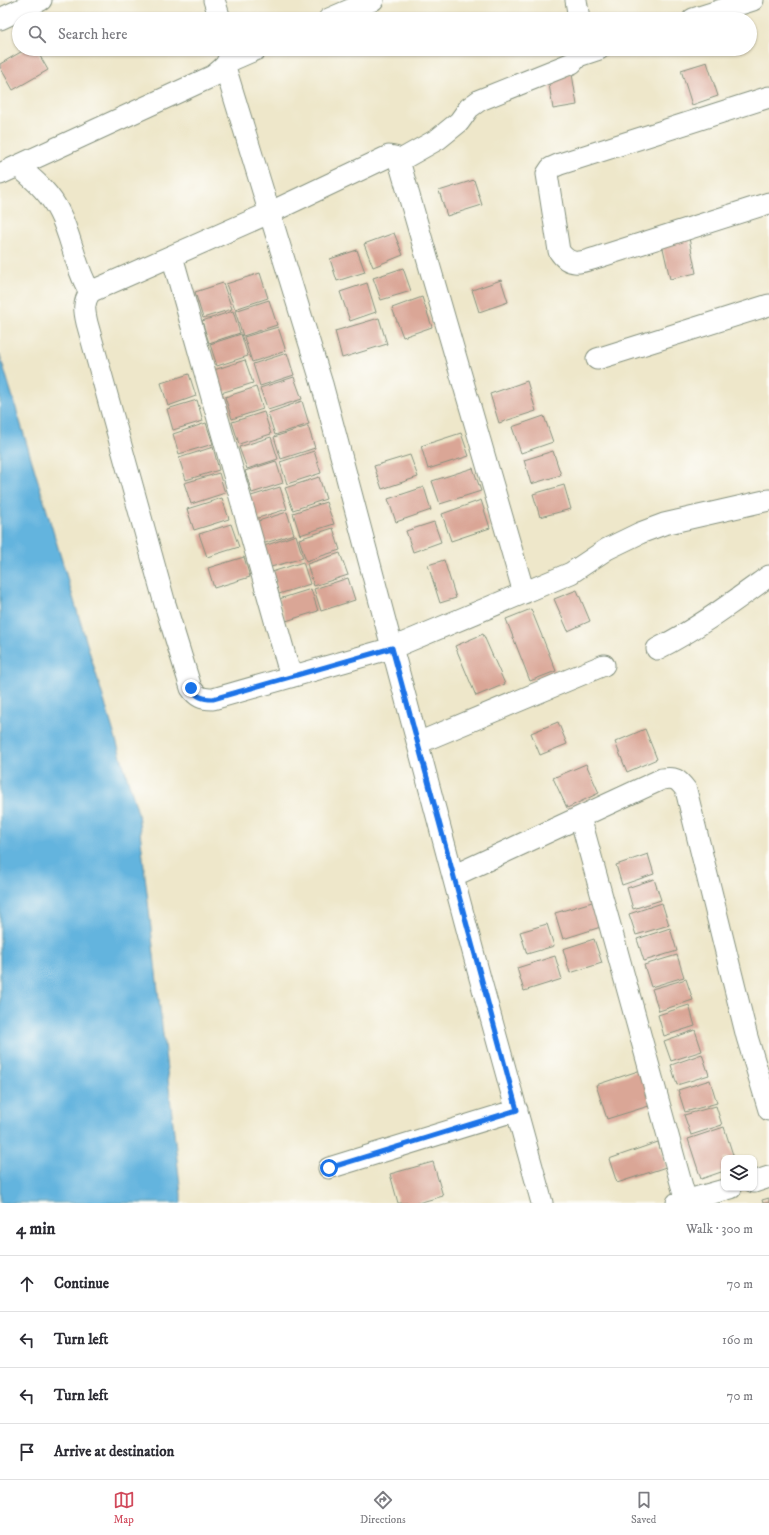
<!DOCTYPE html>
<html lang="en">
<head>
<meta charset="utf-8">
<style>
  :root { --surface:#fff; --page:#f2f2f3; --text:#2b2b33; --muted:#7c7c81; --line:#e1e1e2; --accent:#d1495b }
  body { margin:0; font-family:"IM FELL DW Pica",serif; background:var(--page); color:var(--text) }
  .controls { position:absolute; right:12px; bottom:12px; display:grid; overflow:hidden; border-radius:8px; box-shadow:0 1px 3px #0004 }
  .controls button { width:36px; height:36px; display:grid; place-items:center; padding:0; border:0; border-bottom:1px solid var(--line); background:var(--surface); color:var(--text); font:20px sans-serif }
  .stop { position:absolute; width:12px; height:12px; margin:-9px; border:3px solid #1a73e8; border-radius:50%; background:#fff }
  .stop.end { background:#1a73e8; border-color:#fff; box-shadow:0 1px 4px #0008 }
  .list { margin:0; padding:0; list-style:none }
  h2 { display:flex; justify-content:space-between; align-items:center; height:52px; margin:0; padding:0 16px; font-size:17px }
  h2 small { font-size:13px; font-weight:400; color:var(--muted) }
  .list li { display:grid; grid-template-columns:26px 1fr auto; gap:12px; align-items:center; box-sizing:border-box; height:56px; padding:0 16px; border-top:1px solid var(--line) }
  .list b { display:block; font-size:15px; white-space:nowrap }
  .list em { font-size:13px; font-style:normal; color:var(--muted) }
  .icon { flex:none; width:22px; height:22px; fill:none; stroke:currentColor; stroke-width:2; stroke-linecap:round; stroke-linejoin:round }
  .map { position:relative; flex:none; width:769px; height:1203px; overflow:hidden }
  .search { position:absolute; background:var(--surface); box-shadow:0 1px 3px #0004; left:12px; right:12px; top:12px; height:44px; display:flex; align-items:center; gap:10px; box-sizing:border-box; padding:0 14px; border-radius:22px; color:var(--muted); font-size:15px }
  .sheet { height:276px; background:var(--surface) }
  nav { display:flex; justify-content:space-around; align-items:center; box-sizing:border-box; height:56px; border-top:1px solid var(--line); background:var(--surface); font-size:11px; color:var(--muted) }
  nav a { display:grid; justify-items:center; gap:2px }
  nav .on { color:var(--accent) }
  .map>svg:first-child { display:block }
  .water { fill:#63b4de; stroke:#417889 }
  .building { fill:#daa696 }
  .lines { fill:none; stroke-linecap:round; stroke-linejoin:round }
  .street-casing { stroke:#86927f; stroke-width:23 }
  .street { stroke:#fff; stroke-width:21 }
  .route { stroke:#1a73e8; stroke-width:5 }
</style>
</head>
<body>
<div class="map">
<svg width="769" height="1203" viewBox="0 0 769 1203">
  <rect width="100%" height="100%" fill="#fdfcf7"/>
  <filter id="ink" filterUnits="userSpaceOnUse"><feTurbulence type="fractalNoise" baseFrequency=".025" numOctaves="2"/><feDisplacementMap in="SourceGraphic" scale="8" xChannelSelector="R" yChannelSelector="G"/><feConvolveMatrix kernelMatrix="1 2 1 2 8 2 1 2 1" color-interpolation-filters="sRGB"/></filter>
  <filter id="wash" filterUnits="userSpaceOnUse"><feTurbulence type="fractalNoise" baseFrequency=".012" numOctaves="4" result="noise"/><feDisplacementMap in="SourceGraphic" scale="16" xChannelSelector="R" yChannelSelector="G"/><feGaussianBlur stdDeviation="0.9" result="paint"/><feColorMatrix in="noise" values="0 0 0 0 0 0 0 0 0 0 0 0 0 0 0 0 0 1.4 0 .05"/><feComposite in="paint" operator="in"/></filter>
  <g filter="url(#wash)">
    <rect width="100%" height="100%" fill="#eee7ca"/>
    <path class="water" d="M0,355L138,813L181,1194V1203H0Z"/>
    <g id="blocks">
      <path class="building" d="M26,49H36L48,70L13,90L0,67V64Z
        M707,62L718,96L692,105L681,70Z
        M572,74L577,105L553,109L548,78Z
        M474,180L482,205L447,216L439,191Z
        M394,233L403,255L373,267L364,244Z
        M689,238L696,273L670,279L662,244Z
        M357,250L365,272L337,281L330,259Z
        M403,268L411,291L381,300L373,278Z
        M260,273L268,298L235,309L226,284Z
        M501,280L508,302L479,312L472,290Z
        M223,283L232,309L203,318L195,292Z
        M367,283L376,312L350,321L340,292Z
        M422,297L432,327L403,337L392,308Z
        M269,300L277,325L243,336L235,311Z
        M233,311L240,333L209,343L202,321Z
        M379,318L387,344L342,358L335,331Z
        M278,327L286,351L252,362L244,337Z
        M241,334L248,356L217,366L210,344Z
        M287,353L294,375L260,386L253,364Z
        M245,360L253,383L221,393L214,370Z
        M189,374L196,396L168,406L161,383Z
        M294,377L302,399L268,410L260,388Z
        M527,381L536,411L499,423L490,394Z
        M256,387L263,409L232,419L225,397Z
        M197,400L203,421L173,430L167,409Z
        M302,401L309,424L275,435L268,413Z
        M264,412L271,434L239,444L232,422Z
        M544,416L553,442L521,453L512,427Z
        M206,423L213,444L179,454L173,434Z
        M308,426L315,448L281,459L274,437Z
        M461,433L469,456L428,469L421,446Z
        M271,437L278,459L247,469L239,447Z
        M213,447L219,470L186,480L179,458Z
        M314,451L321,473L287,484L280,462Z
        M553,451L561,475L531,484L524,460Z
        M410,455L418,477L382,489L374,466Z
        M276,461L283,483L252,493L245,471Z
        M473,468L481,491L440,504L432,481Z
        M219,473L225,493L191,504L184,483Z
        M319,477L326,499L293,510L285,488Z
        M564,485L571,509L540,517L533,494Z
        M280,487L287,509L255,519L248,497Z
        M424,487L431,510L396,522L388,499Z
        M222,498L229,519L194,530L187,509Z
        M481,500L490,528L451,541L442,514Z
        M326,502L334,524L300,535L293,513Z
        M287,512L294,534L262,544L255,522Z
        M434,522L441,542L413,552L406,531Z
        M231,524L239,547L207,557L199,534Z
        M333,528L340,550L306,561L299,539Z
        M296,535L303,558L271,567L264,546Z
        M340,553L348,575L314,586L307,564Z
        M244,557L250,577L214,588L208,568Z
        M444,560L456,598L440,603L428,565Z
        M303,562L310,584L279,594L272,572Z
        M348,578L355,600L321,611L314,589Z
        M311,589L318,611L286,621L279,599Z
        M577,590L590,621L568,631L554,599Z
        M531,609L556,671L530,681L506,619Z
        M483,634L505,684L476,696L455,646Z
        M558,722L567,744L540,755L531,733Z
        M645,729L657,759L627,772L615,742Z
        M586,764L599,793L567,808L553,778Z
        M648,854L654,874L622,885L616,865Z
        M654,879L661,900L633,909L627,888Z
        M599,900L607,925L563,939L555,913Z
        M662,903L669,925L636,935L629,914Z
        M547,924L554,946L527,954L520,932Z
        M670,928L677,951L644,961L637,939Z
        M594,939L602,963L570,973L563,949Z
        M677,955L684,977L651,987L644,965Z
        M555,956L562,979L524,991L517,968Z
        M686,979L693,1000L659,1011L652,989Z
        M689,1005L695,1026L664,1036L658,1015Z
        M695,1030L702,1051L671,1061L664,1041Z
        M702,1054L709,1075L677,1085L671,1065Z
        M641,1070L652,1105L607,1119L596,1085Z
        M710,1080L717,1103L685,1112L678,1090Z
        M716,1106L722,1125L691,1135L684,1115Z
        M724,1127L734,1158H724V1171L701,1179L688,1139Z
        M658,1142L666,1167L617,1183L609,1159Z
        M433,1162L443,1196L418,1203H398L390,1174Z
        M769,1198V1203H763L762,1200Z"/>
    </g>
  </g>
  <g filter="url(#ink)">
    <use href="#blocks" fill-opacity="0" stroke="#86927f" stroke-width="1"/>
    <g class="lines">
      <g class="street-casing">
        <path id="street" d="M214,0L220,19
          M576,0L579,19
          M0,19L41,0
          M329,19L373,0
          M693,19L753,0
          M578,56L599,49
          M227,62L257,49
          M225,67L322,384L480,978L542,1203
          M769,97L560,164L551,168L547,174L559,251C570,268 582,262 599,257L769,203
          M399,161L438,139L459,122L469,108L480,100L572,63L578,56L581,49
          M18,166C34,180 50,193 59,212C72,237 75,268 90,292
          M0,174L213,76C222,69 233,61 229,49
          M172,256L291,677
          M597,359L769,305
          M524,593L399,161L395,157L389,156L269,213L90,292C83,303 84,310 87,323L165,604L191,688C197,697 202,699 213,699L392,648L571,573L607,549L640,533L664,524L769,500
          M657,649C697,629 733,602 769,576
          M418,743L604,665
          M580,817L686,1201
          M453,876L662,779C675,777 678,779 686,790L747,1037L769,1110
          M329,1168L517,1110
          M754,1182L769,1177
          M677,1203L731,1188"/>
      </g>
      <use href="#street" class="street"/>
    </g>
  </g>
  <g class="lines" filter="url(#ink)">
    <path class="route" d="M191,688C197,697 202,699 213,699L392,648L517,1110L329,1168"/>
  </g>
</svg>
<div class="controls">
<button><svg class="icon" aria-label="layers" viewBox="0 0 24 24"><path d="M12 4l9 5-9 5-9-5zM3 14l9 5 9-5"/></svg></button>
</div>
<div class="stop" style="left:329px;top:1168px"></div>
<div class="stop end" style="left:191px;top:688px"></div>
<div class="search"><svg class="icon" aria-label="search" viewBox="0 0 24 24"><circle cx="10" cy="10" r="6"/><path d="M15 15l6 6"/></svg>Search here</div>
</div>
<section class="sheet">
<h2>4 min<small>Walk · 300 m</small></h2>
<ul class="list">
<li><svg class="icon" aria-label="ahead" viewBox="0 0 24 24"><path d="M12 20V5M6 11l6-6 6 6"/></svg><div><b>Continue</b></div><em>70 m</em></li>
<li><svg class="icon" aria-label="left" viewBox="0 0 24 24"><path d="M17 20v-9H6M10 6l-5 5 5 5"/></svg><div><b>Turn left</b></div><em>160 m</em></li>
<li><svg class="icon" aria-label="left" viewBox="0 0 24 24"><path d="M17 20v-9H6M10 6l-5 5 5 5"/></svg><div><b>Turn left</b></div><em>70 m</em></li>
<li><svg class="icon" aria-label="arrive" viewBox="0 0 24 24"><path d="M6 21V4h12l-3 4 3 4H6"/></svg><div><b>Arrive at destination</b></div></li>
</ul>
</section>
<nav>
<a class="on"><svg class="icon" aria-label="map" viewBox="0 0 24 24"><path d="M3 6l6-2 6 2 6-2v14l-6 2-6-2-6 2zM9 4v14M15 6v14"/></svg>Map</a>
<a><svg class="icon" aria-label="directions" viewBox="0 0 24 24"><path d="M12 3l9 9-9 9-9-9zM9 14v-3h6M13 9l2 2-2 2"/></svg>Directions</a>
<a><svg class="icon" aria-label="saved" viewBox="0 0 24 24"><path d="M7 4h10v16l-5-4-5 4z"/></svg>Saved</a>
</nav>
</body>
</html>
